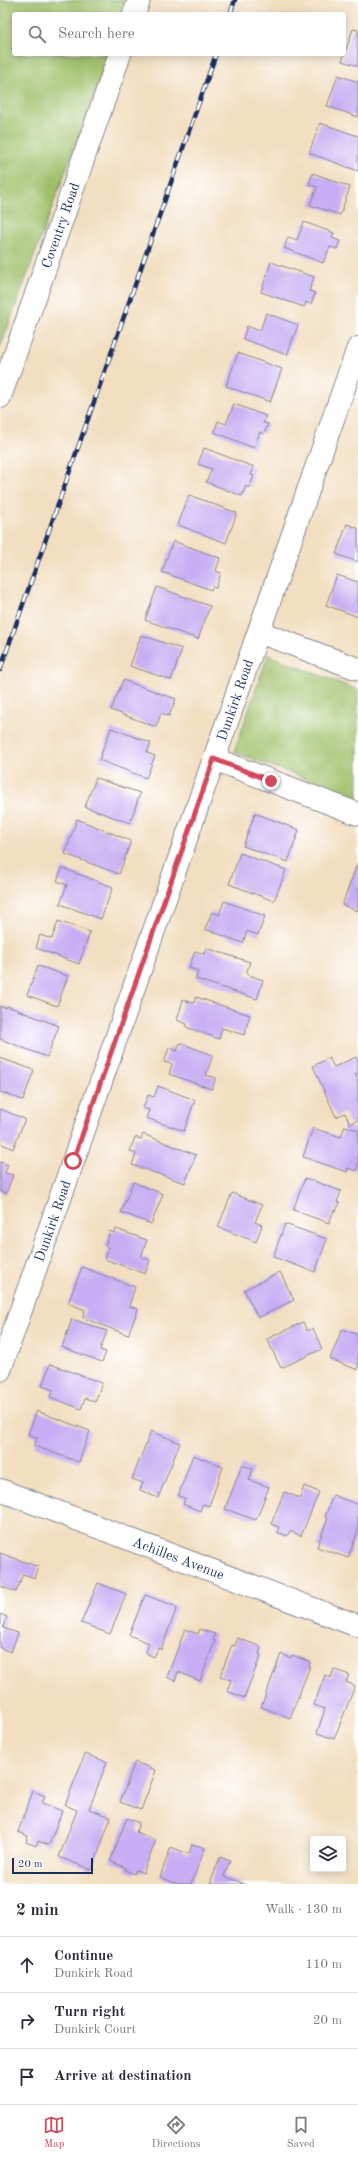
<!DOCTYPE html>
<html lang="en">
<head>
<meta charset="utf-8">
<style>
  :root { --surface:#fff; --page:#f2f2f3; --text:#2b2b33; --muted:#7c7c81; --line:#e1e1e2; --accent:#d1495b }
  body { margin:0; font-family:"Old Standard TT",serif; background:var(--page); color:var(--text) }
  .controls { position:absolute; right:12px; bottom:12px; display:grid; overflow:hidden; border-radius:4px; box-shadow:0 2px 10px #0003 }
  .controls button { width:36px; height:36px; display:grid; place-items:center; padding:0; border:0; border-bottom:1px solid var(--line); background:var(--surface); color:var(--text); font:20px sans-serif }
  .scale { position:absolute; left:12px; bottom:10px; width:81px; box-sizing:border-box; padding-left:4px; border:2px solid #1b2f5e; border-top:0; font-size:11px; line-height:14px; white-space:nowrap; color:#1b2f5e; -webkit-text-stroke:3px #fff; paint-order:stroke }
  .stop { position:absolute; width:12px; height:12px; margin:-9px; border:3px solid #d1495b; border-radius:50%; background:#fff }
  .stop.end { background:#d1495b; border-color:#fff; box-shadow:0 1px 4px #0008 }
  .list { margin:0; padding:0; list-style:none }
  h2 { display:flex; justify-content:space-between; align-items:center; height:52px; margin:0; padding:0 16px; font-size:17px }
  h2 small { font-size:13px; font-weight:400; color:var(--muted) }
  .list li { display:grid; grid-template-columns:26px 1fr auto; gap:12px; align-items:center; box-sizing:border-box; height:56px; padding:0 16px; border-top:1px solid var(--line) }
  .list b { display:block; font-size:15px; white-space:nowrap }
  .list p { margin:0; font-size:13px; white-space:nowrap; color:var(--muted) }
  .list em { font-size:13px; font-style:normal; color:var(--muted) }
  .icon { flex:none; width:22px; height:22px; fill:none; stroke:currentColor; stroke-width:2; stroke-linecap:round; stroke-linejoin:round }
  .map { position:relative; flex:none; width:358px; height:1884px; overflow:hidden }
  .search { position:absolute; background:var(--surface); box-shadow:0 2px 10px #0003; left:12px; right:12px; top:12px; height:44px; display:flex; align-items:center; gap:10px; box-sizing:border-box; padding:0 14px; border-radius:4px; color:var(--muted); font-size:15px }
  .sheet { height:220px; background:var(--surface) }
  nav { display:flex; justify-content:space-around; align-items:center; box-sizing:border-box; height:56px; border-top:1px solid var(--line); background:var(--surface); font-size:11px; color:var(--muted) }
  nav a { display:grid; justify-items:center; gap:2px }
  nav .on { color:var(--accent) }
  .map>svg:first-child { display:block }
  .green { fill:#9ebf68; stroke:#5c7763 }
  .building { fill:#c7adf3 }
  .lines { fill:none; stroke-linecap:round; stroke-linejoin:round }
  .minor-casing { stroke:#86868f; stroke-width:24 }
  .minor { stroke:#fff; stroke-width:22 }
  .rail-casing { stroke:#1b2f5e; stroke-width:4.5 }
  .rail { stroke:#fff; stroke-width:3; stroke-dasharray:9; stroke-linecap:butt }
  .route { stroke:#d1495b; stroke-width:5 }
  .labels { text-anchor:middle; stroke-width:4; stroke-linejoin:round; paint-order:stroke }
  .street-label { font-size:14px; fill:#1b2f5e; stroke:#fff }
</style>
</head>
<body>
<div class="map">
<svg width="358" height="1884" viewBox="0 0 358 1884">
  <rect width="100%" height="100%" fill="#fff"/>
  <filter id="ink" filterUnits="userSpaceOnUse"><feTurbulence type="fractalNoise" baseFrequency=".025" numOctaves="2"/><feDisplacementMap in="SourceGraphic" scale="8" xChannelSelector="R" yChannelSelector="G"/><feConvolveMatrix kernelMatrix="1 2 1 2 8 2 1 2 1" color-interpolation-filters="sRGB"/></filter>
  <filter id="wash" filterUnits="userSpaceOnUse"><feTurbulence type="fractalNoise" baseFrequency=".012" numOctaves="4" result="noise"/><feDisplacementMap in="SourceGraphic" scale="16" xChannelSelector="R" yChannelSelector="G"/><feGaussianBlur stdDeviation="0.9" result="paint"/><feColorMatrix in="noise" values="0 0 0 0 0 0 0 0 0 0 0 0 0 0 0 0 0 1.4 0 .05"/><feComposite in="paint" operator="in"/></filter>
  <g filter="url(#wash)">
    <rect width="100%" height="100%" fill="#f2dec0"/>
    <path class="green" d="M0,0H129L124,14H14V54H109L0,348Z
      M268,655L358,690V798L234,752Z"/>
    <g id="blocks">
      <path class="building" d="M353,29L358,30V66L342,61Z
        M338,75L358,82V117L327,106Z
        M320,123L358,136V171L309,153Z
        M313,173L350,187L340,215L310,205L317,187L309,184Z
        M304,222L334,233L332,238L340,241L337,249L330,247L323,263L284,248L288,237L297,240Z
        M271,262L314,277L309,291L315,293L311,304L306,302L304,307L261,292Z
        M266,313L298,325L287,355L243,339L247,326L260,331Z
        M238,353L282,369L270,402L226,386Z
        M234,404L266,416L263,423L268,424L264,434L260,432L254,448L214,432L218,421L226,424Z
        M204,448L254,467L251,475L254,476L249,488L246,486L242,496L206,482L212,469L198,464Z
        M189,495L237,513L226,543L178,525Z
        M347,524L358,528V562L336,554Z
        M173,541L220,558L216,571L221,573L216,588L212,587L211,590L162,572Z
        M337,575L358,582V617L326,605Z
        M157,587L210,606L198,639L145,620Z
        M141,635L182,649L171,680L130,666Z
        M123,680L176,699L169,716L161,713L156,727L111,710Z
        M111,728L151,743L147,753L155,756L146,778L99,760Z
        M96,778L140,793L130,823L85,807Z
        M255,813L299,830L288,862L243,846Z
        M77,819L131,841L119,874L65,854Z
        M240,853L286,870L274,901L229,884Z
        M358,862V911L342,905Z
        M62,868L113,887L101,919L60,904L67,885L57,881Z
        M224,901L265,916L258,935L247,931L243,943L205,929L212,912L219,915Z
        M58,921L90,932L79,964L36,948L40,935L52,939Z
        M206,948L250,962L246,974L263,980L257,999L196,979L198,971L189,968L195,951L204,954Z
        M38,966L68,976L57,1006L27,995Z
        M196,997L250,1015L244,1035L222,1028L219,1039L186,1027L187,1024L177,1020L183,1000L194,1003Z
        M0,1006L6,1008L7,1006L59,1026L47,1057L0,1039Z
        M180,1043L213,1055L206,1075L216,1078L212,1089L169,1074L172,1064L164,1062L169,1048L177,1051Z
        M356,1057L358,1061V1073L355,1074L358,1081V1120L350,1124L345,1113L336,1117L313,1066L329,1058L334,1067Z
        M0,1058L34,1070L23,1100L0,1092Z
        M158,1086L195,1100L184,1131L146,1118L149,1110L143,1108L148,1095L154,1097Z
        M0,1109L25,1119L13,1149L0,1143Z
        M345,1126L358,1130V1165L356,1171L348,1168L347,1172L303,1157L313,1128L341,1137Z
        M143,1134L196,1155L185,1183L132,1165L136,1154L130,1151L135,1137L141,1139Z
        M0,1162L8,1165L5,1173L13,1175L6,1194L0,1191Z
        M305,1178L341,1191L337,1202L340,1203L336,1211L334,1210L329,1223L293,1210Z
        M133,1182L163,1194L151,1224L121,1212Z
        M232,1193L262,1205L255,1222L262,1225L256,1242L218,1227Z
        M285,1224L327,1239L315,1272L273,1257Z
        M116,1229L147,1240L141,1257L150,1260L145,1274L105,1259L109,1248L105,1246L110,1231L114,1233Z
        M82,1267L135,1287L129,1306L138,1309L128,1335L83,1318L85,1310L68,1303Z
        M280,1272L294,1300L258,1318L244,1290Z
        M72,1319L107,1331L100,1350L106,1352L102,1362L62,1347Z
        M303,1322L307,1331L313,1328L322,1349L281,1368L267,1339Z
        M342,1329L358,1335V1370L330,1359Z
        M50,1364L102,1383L95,1402L85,1398L81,1409L50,1397L53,1390L42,1386Z
        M37,1411L90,1431L79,1462L34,1446L37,1438L28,1434Z
        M151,1431L180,1443L158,1498L140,1490L143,1483L132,1479Z
        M193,1455L223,1467L209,1506L203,1504L200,1511L183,1504L185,1498L178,1496Z
        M242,1465L253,1469L249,1480L269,1487L256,1520L225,1509Z
        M304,1486L319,1492L301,1536L290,1531L287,1536L277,1532L279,1527L271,1524L284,1492L300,1498Z
        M333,1495L358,1505V1531L348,1558L317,1547L328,1518L325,1517Z
        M0,1553L39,1567L35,1578L23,1574L16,1592L0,1586Z
        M98,1583L126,1594L110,1634L81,1623Z
        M145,1595L177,1607L161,1650L158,1648L154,1657L146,1653L149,1643L129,1635Z
        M0,1614L7,1617L3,1628L18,1633L11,1652L0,1648Z
        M185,1629L198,1634L200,1629L215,1634L213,1640L215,1641L200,1681L178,1672L175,1681L167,1677Z
        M238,1638L261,1647L259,1654L261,1655L244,1698L227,1691L231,1680L220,1676L232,1645L235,1646Z
        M281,1654L291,1658L292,1655L310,1662L309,1666H310L290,1718L261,1707Z
        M334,1669L349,1675L346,1682L355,1686L334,1739L317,1733L325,1709L314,1705L325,1675L331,1678Z
        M85,1754L107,1762L89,1809L111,1817L92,1870L59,1857L77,1810L65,1805Z
        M135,1762L156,1770L141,1810L120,1802Z
        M33,1791L45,1796L42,1803L62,1811L49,1845L38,1841L36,1846L26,1842L28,1836L18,1832Z
        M127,1818L139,1823L136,1832L156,1840L143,1873L136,1870L134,1874L125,1870L126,1868L110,1861Z
        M192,1844L205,1848L191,1884H178L160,1877L171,1847L189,1854Z
        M220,1857L230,1861L224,1876L245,1884H210Z"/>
    </g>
  </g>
  <g filter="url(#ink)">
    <use href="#blocks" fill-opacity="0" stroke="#86868f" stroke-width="1"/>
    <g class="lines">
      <g class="minor-casing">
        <g id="minor">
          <path d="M134,14L139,0"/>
          <path id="s1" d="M0,397L120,54"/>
          <path d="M259,632L358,669"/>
          <path d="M214,759L358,814"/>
          <path id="s2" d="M0,1370L358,348"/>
          <path id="s3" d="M0,1490L358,1626"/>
        </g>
      </g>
      <use href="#minor" class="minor"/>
      <g class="rail-casing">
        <path id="rail" d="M230,14L235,0
          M0,670L216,54"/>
      </g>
      <use href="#rail" class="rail"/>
    </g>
  </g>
  <g class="lines" filter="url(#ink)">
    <path class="route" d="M73,1161L214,759L271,781"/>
  </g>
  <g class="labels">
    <g class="street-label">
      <text dy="5" stroke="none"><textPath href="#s1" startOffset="182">Coventry Road</textPath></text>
      <text dy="5" stroke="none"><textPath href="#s2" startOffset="710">Dunkirk Road</textPath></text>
      <text dy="5" stroke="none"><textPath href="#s2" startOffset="158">Dunkirk Road</textPath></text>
      <text dy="5" stroke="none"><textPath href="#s3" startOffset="191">Achilles Avenue</textPath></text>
    </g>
  </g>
</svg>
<div class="controls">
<button><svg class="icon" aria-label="layers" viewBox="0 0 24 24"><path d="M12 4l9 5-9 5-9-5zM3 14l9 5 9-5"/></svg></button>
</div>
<div class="scale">20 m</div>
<div class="stop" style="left:73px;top:1161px"></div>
<div class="stop end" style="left:271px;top:781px"></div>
<div class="search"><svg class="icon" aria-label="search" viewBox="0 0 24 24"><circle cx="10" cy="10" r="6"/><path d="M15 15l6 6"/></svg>Search here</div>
</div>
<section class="sheet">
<h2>2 min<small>Walk · 130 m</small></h2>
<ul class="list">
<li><svg class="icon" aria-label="ahead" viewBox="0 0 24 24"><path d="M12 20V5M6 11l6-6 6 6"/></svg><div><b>Continue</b><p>Dunkirk Road</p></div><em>110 m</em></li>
<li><svg class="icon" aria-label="right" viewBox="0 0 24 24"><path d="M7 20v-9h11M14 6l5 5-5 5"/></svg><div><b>Turn right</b><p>Dunkirk Court</p></div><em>20 m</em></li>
<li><svg class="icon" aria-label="arrive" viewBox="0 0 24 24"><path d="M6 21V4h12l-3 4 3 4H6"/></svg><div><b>Arrive at destination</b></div></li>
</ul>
</section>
<nav>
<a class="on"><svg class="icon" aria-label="map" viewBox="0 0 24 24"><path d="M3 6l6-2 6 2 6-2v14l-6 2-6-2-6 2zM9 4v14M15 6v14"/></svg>Map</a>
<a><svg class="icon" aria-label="directions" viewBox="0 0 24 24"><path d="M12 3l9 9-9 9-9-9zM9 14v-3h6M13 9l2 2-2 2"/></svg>Directions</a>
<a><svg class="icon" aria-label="saved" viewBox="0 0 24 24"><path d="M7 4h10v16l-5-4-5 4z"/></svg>Saved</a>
</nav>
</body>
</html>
